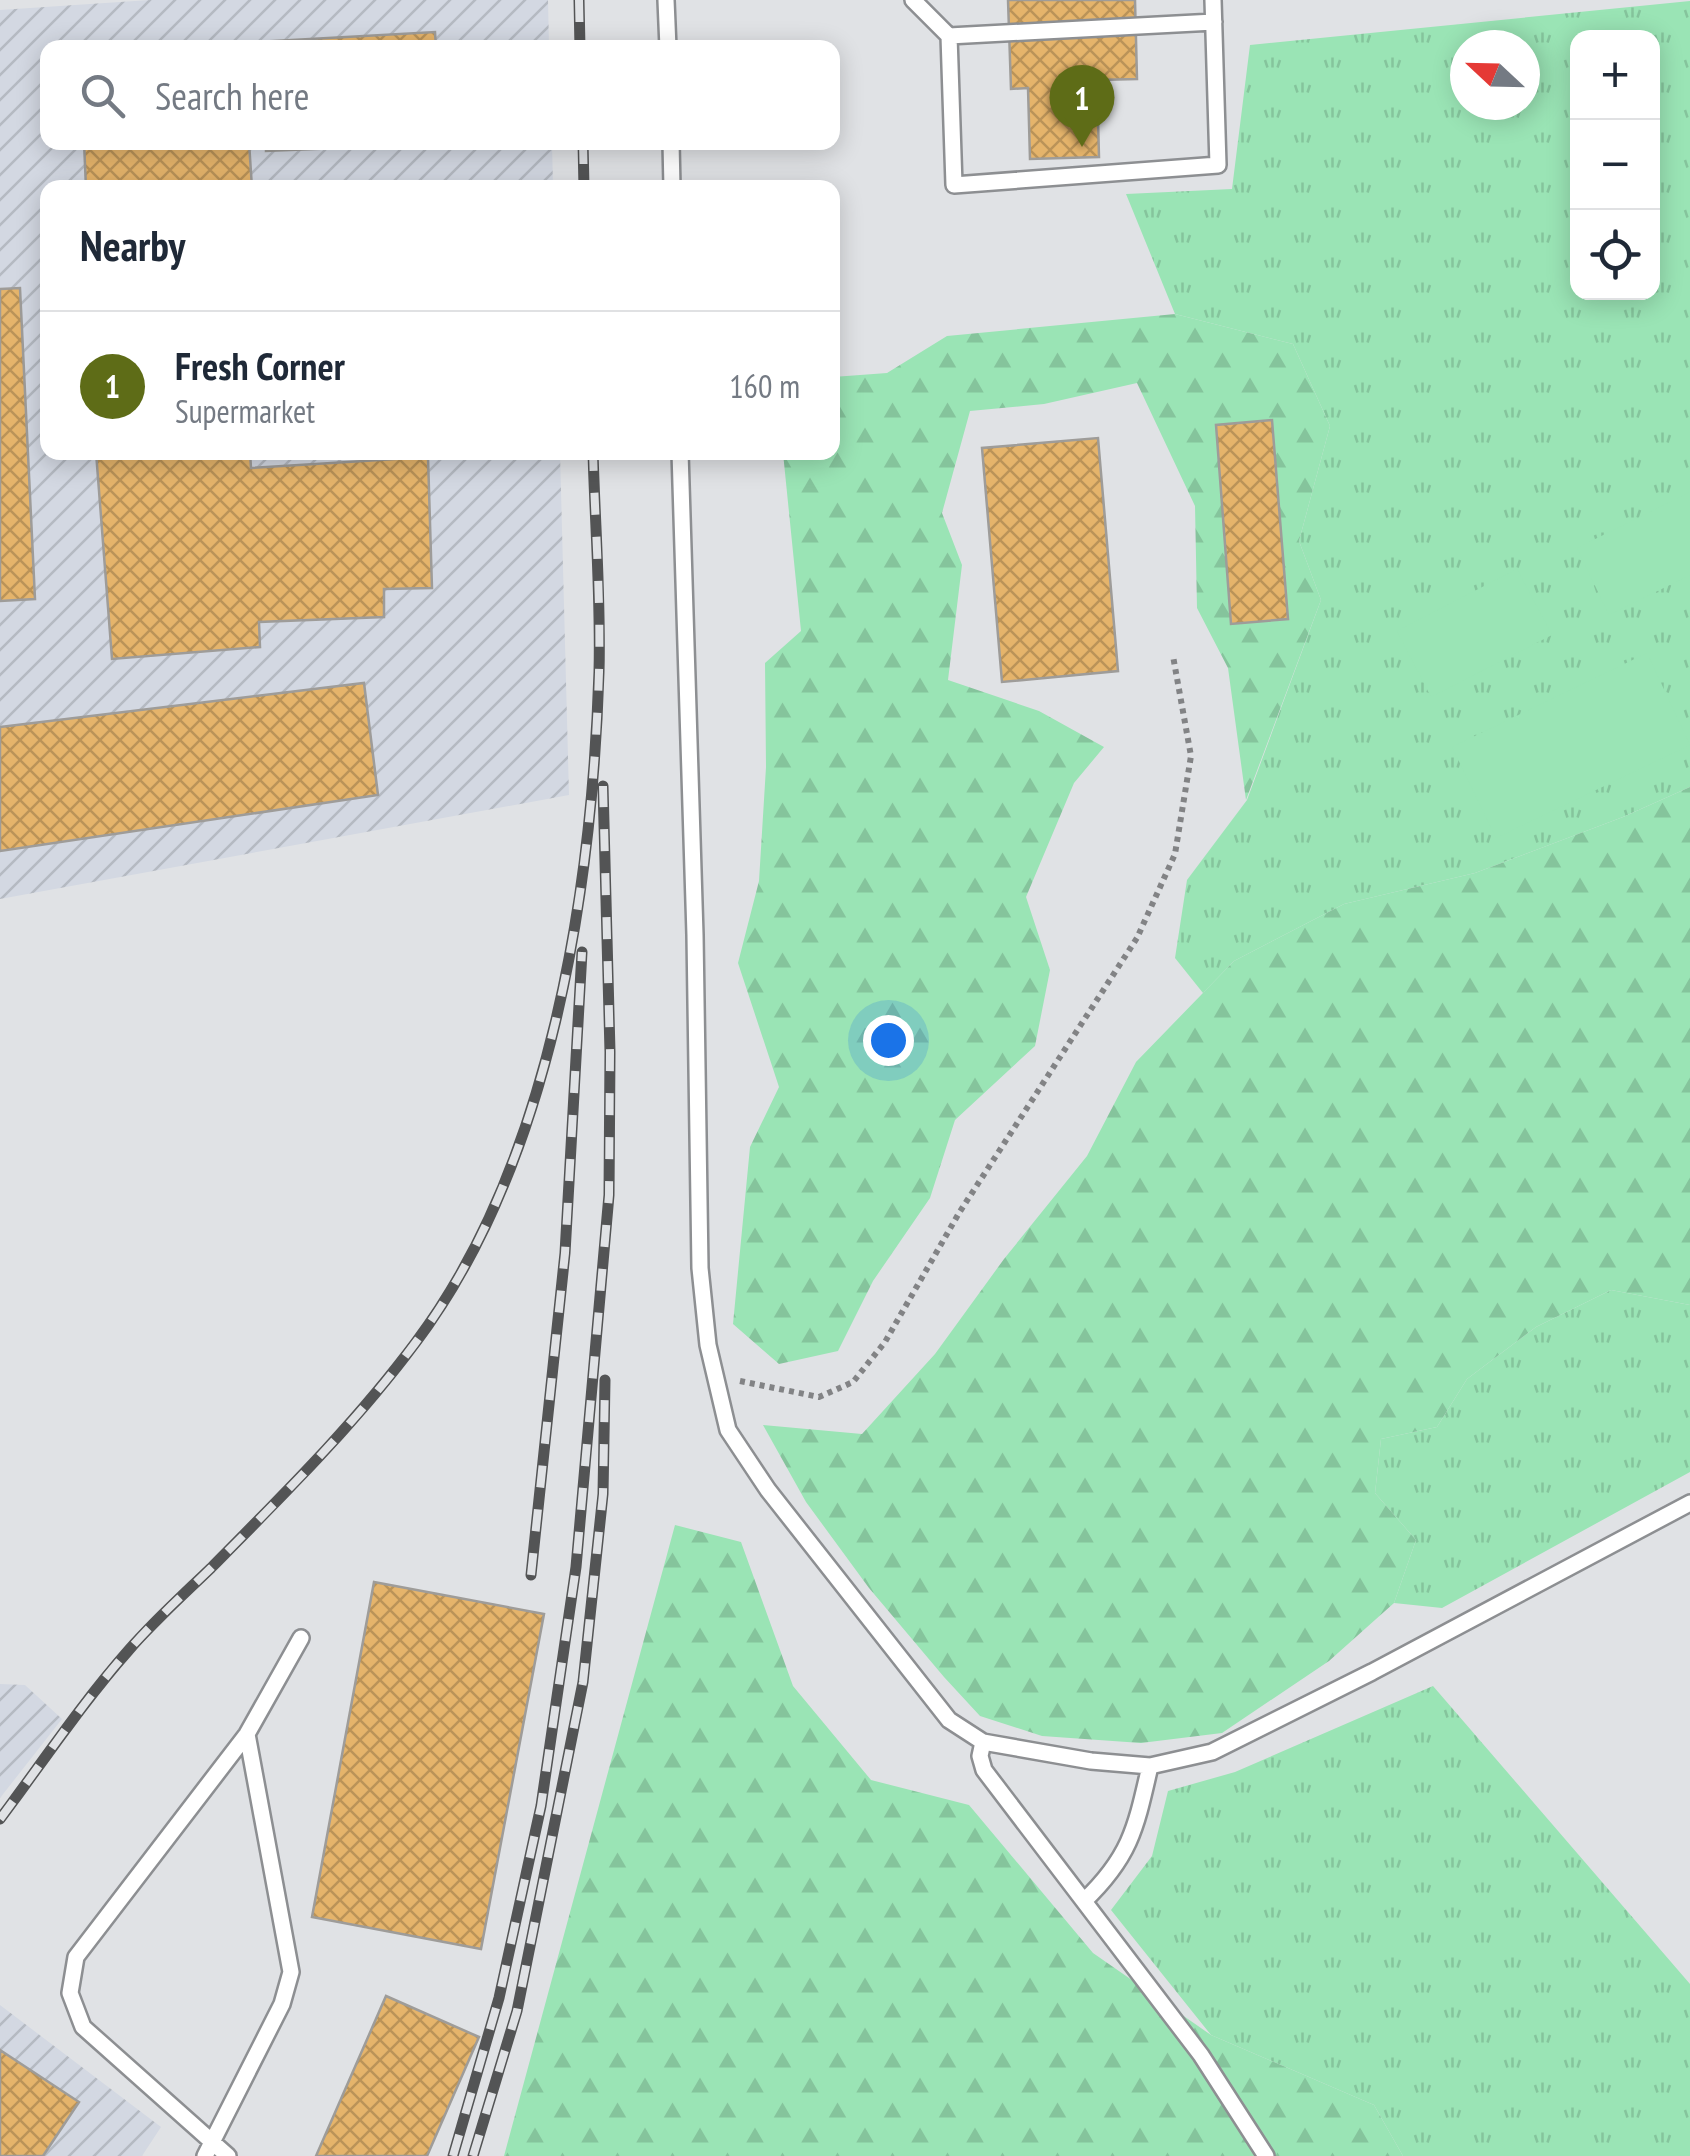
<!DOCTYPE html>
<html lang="en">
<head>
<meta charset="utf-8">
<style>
  :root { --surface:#fff; --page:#f6f6f7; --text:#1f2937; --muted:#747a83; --line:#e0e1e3; --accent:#5e6c17 }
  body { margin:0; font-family:"PT Sans Narrow",sans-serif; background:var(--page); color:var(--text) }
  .controls { position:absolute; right:30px; top:30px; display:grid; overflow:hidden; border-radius:20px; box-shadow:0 5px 25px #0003 }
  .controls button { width:90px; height:90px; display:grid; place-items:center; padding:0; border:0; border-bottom:2px solid var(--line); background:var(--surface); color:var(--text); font:50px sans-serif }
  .compass { position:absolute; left:1450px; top:30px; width:90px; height:90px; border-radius:50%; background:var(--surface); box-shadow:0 5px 25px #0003; rotate:292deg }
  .you { position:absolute; left:888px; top:1040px; width:35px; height:35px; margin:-25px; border:8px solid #fff; border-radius:50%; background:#1a73e8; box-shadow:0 0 0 15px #1a73e833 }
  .badge { display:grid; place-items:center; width:65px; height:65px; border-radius:50%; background:var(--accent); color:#fff; font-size:32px; font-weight:700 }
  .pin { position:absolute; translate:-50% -82px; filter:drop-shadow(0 2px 5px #0008) }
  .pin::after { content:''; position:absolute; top:52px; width:35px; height:30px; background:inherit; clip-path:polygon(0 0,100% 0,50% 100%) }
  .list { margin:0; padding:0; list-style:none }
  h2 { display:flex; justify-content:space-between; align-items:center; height:130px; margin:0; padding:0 40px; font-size:42px }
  h2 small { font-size:32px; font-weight:400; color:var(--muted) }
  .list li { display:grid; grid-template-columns:65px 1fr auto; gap:30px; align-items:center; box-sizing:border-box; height:150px; padding:0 40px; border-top:2px solid var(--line) }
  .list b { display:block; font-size:38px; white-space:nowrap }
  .list p { margin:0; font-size:32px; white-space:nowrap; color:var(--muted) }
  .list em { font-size:32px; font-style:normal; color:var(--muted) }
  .icon { flex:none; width:55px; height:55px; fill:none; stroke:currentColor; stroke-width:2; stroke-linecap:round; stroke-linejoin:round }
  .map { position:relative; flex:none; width:1690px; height:2156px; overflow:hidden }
  .search { position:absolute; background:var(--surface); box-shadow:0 5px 25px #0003; left:40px; top:40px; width:800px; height:110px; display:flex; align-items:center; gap:25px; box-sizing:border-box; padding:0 35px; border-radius:20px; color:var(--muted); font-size:38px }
  .panel { position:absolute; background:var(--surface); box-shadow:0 5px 25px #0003; left:40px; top:180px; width:800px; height:280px; border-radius:20px }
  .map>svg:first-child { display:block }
  .industrial { fill:url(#industrial-furrows) }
  .grass { fill:url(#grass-tufts); fill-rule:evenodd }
  .forest { fill:url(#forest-firs) }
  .pitch { fill:#9ae4b5 }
  .building { fill:url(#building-cross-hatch); stroke:#9e9c99; stroke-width:2.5 }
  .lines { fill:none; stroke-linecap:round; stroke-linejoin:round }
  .service-casing { stroke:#8d8f92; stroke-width:20 }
  .path { stroke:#828385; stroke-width:6; stroke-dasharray:5 5; stroke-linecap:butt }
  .service { stroke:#fff; stroke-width:15 }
  .rail-casing { stroke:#535455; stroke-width:11 }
  .rail { stroke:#e0e2e5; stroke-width:8; stroke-dasharray:22; stroke-linecap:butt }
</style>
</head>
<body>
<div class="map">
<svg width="1690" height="2156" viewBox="0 0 1690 2156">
  <defs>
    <pattern id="industrial-furrows" width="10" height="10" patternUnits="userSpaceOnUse" patternTransform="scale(2.5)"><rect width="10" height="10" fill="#d3d8e2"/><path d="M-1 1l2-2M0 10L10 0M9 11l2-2" fill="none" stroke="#b5bac2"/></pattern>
    <pattern id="grass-tufts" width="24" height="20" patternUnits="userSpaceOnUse" patternTransform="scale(2.5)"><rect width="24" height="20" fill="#9ae4b5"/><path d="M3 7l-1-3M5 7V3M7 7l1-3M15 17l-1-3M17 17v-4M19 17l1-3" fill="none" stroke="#85c49c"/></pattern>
    <pattern id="forest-firs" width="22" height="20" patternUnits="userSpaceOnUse" patternTransform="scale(2.5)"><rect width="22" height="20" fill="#9ae4b5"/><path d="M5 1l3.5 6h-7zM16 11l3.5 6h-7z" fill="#85c49c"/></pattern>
    <pattern id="building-cross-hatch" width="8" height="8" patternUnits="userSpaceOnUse" patternTransform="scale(2.5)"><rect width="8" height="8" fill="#e5b46b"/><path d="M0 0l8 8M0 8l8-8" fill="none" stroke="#ba9358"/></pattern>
  </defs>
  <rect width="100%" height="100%" fill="#e0e2e5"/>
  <path class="industrial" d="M150,0H548L549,47L48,48V142L552,143L553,187L48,188V452L560,453L569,795L0,899V10Z
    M0,1684L25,1685L62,1719L0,1798Z
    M0,2005L161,2127L142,2156H0Z"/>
  <path class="grass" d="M1690,1V787L1623,817L1475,873L1344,904L1234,961L1203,993L1175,958L1187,880L1247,800L1321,600L1299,541L1330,426L1293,344L1175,314L1126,194L1232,189L1250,45ZM1578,38H1652V292H1578ZM1465,45H1525V105H1465Z
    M1611,1290L1690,1305V1472L1442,1608L1394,1603L1416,1540L1375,1493L1381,1439L1437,1427L1467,1379L1536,1327Z
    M1433,1686L1690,1984V2156H1403L1374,2105L1211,2035L1111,1910L1152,1856L1168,1791L1235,1772Z"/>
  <path class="forest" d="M1175,314L1293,344L1330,426L1299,541L1321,600L1246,800L1228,668L1197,608L1195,506L1137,383L1044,404L970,411L942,513L962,565L948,680L1039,711L1104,747L1074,783L1026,897L1050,970L1035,1046L955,1120L930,1198L873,1281L838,1351L779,1364L733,1324L750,1147L779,1087L738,963L759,881L766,767L765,663L801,631L783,453L832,452L833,377L887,373L947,336Z
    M1690,787V1305L1611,1290L1536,1327L1467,1379L1437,1427L1381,1439L1375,1493L1416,1540L1394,1603L1329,1661L1222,1733L1141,1743L1042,1736L980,1716L944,1677L869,1588L806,1502L763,1425L862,1434L935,1354L1004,1259L1087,1156L1136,1062L1234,961L1344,904L1475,873L1623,817Z
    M675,1525L741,1542L793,1686L871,1780L969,1805L1093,1953L1211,2035L1374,2105L1403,2156H504Z"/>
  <path class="pitch" d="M1690,492V575L1609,615L1577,548Z
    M1517,569L1552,635L1431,697L1397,631Z
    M1647,653L1690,745L1496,838L1452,747Z"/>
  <path class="building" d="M1008,0H1135L1137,79L1097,80L1099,157L1030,159L1028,88L1011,89Z
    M435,32L436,48H257V42Z
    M84,142H249L252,188H86Z
    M266,142H440V144L266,151Z
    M20,288L35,599L0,601V289Z
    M1272,420L1288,619L1231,624L1216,425Z
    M1098,438L1118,671L1002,682L982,448Z
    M96,452H250L251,468L428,457L432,588L384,589V617L259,622L260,647L112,659Z
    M364,683L378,795L0,851V727Z
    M374,1582L544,1614L481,1949L312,1917Z
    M386,1996L479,2037L427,2156H316Z
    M0,2050L79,2102L43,2156H0Z"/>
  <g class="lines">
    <g class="service-casing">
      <path id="service" d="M666,0L668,48
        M913,0L949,36L954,185L1218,165L1213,0
        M949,36L1214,22
        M671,142L672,188
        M680,452L695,935L700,1268L708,1345L728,1430L768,1490L949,1720L983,1742L1091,1761L1150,1766L1212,1752L1372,1672L1690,1503
        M983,1742L980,1756L984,1770L1201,2055L1266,2156
        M1084,1901C1131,1856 1136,1827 1150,1766
        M205,2156L282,2004L291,1972L247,1734
        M228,2156L83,2027L70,1993L76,1957L247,1734L301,1638"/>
    </g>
    <path class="path" d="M740,1381L819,1397L853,1382L885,1342L959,1213L1137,938L1175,854L1191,756L1173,656"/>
    <use href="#service" class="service"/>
    <g class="rail-casing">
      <path id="rail" d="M579,0L580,48
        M583,142L584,188
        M531,1575L565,1253L582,952
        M0,1819C42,1763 82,1703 128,1651C154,1621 183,1595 211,1568C283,1495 355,1424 416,1342C551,1162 592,891 599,672C601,599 595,525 593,452
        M453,2156L499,1998L541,1806L576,1567L609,1195L610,1052L603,786
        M473,2156L517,2011L583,1682L603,1494L605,1380"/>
    </g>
    <use href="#rail" class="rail"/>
  </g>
</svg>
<div class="controls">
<button>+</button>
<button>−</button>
<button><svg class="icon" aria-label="locate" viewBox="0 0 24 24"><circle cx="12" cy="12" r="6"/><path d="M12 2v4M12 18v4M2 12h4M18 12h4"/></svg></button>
</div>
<svg class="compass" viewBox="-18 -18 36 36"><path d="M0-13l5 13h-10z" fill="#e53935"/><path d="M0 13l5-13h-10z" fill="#747a83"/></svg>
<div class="you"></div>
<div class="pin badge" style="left:1082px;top:147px">1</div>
<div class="search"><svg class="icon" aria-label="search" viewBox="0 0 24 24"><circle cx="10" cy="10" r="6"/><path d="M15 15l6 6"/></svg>Search here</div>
<section class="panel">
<h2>Nearby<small></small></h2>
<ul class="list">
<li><span class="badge">1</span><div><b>Fresh Corner</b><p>Supermarket</p></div><em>160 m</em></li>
</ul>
</section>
</div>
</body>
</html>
